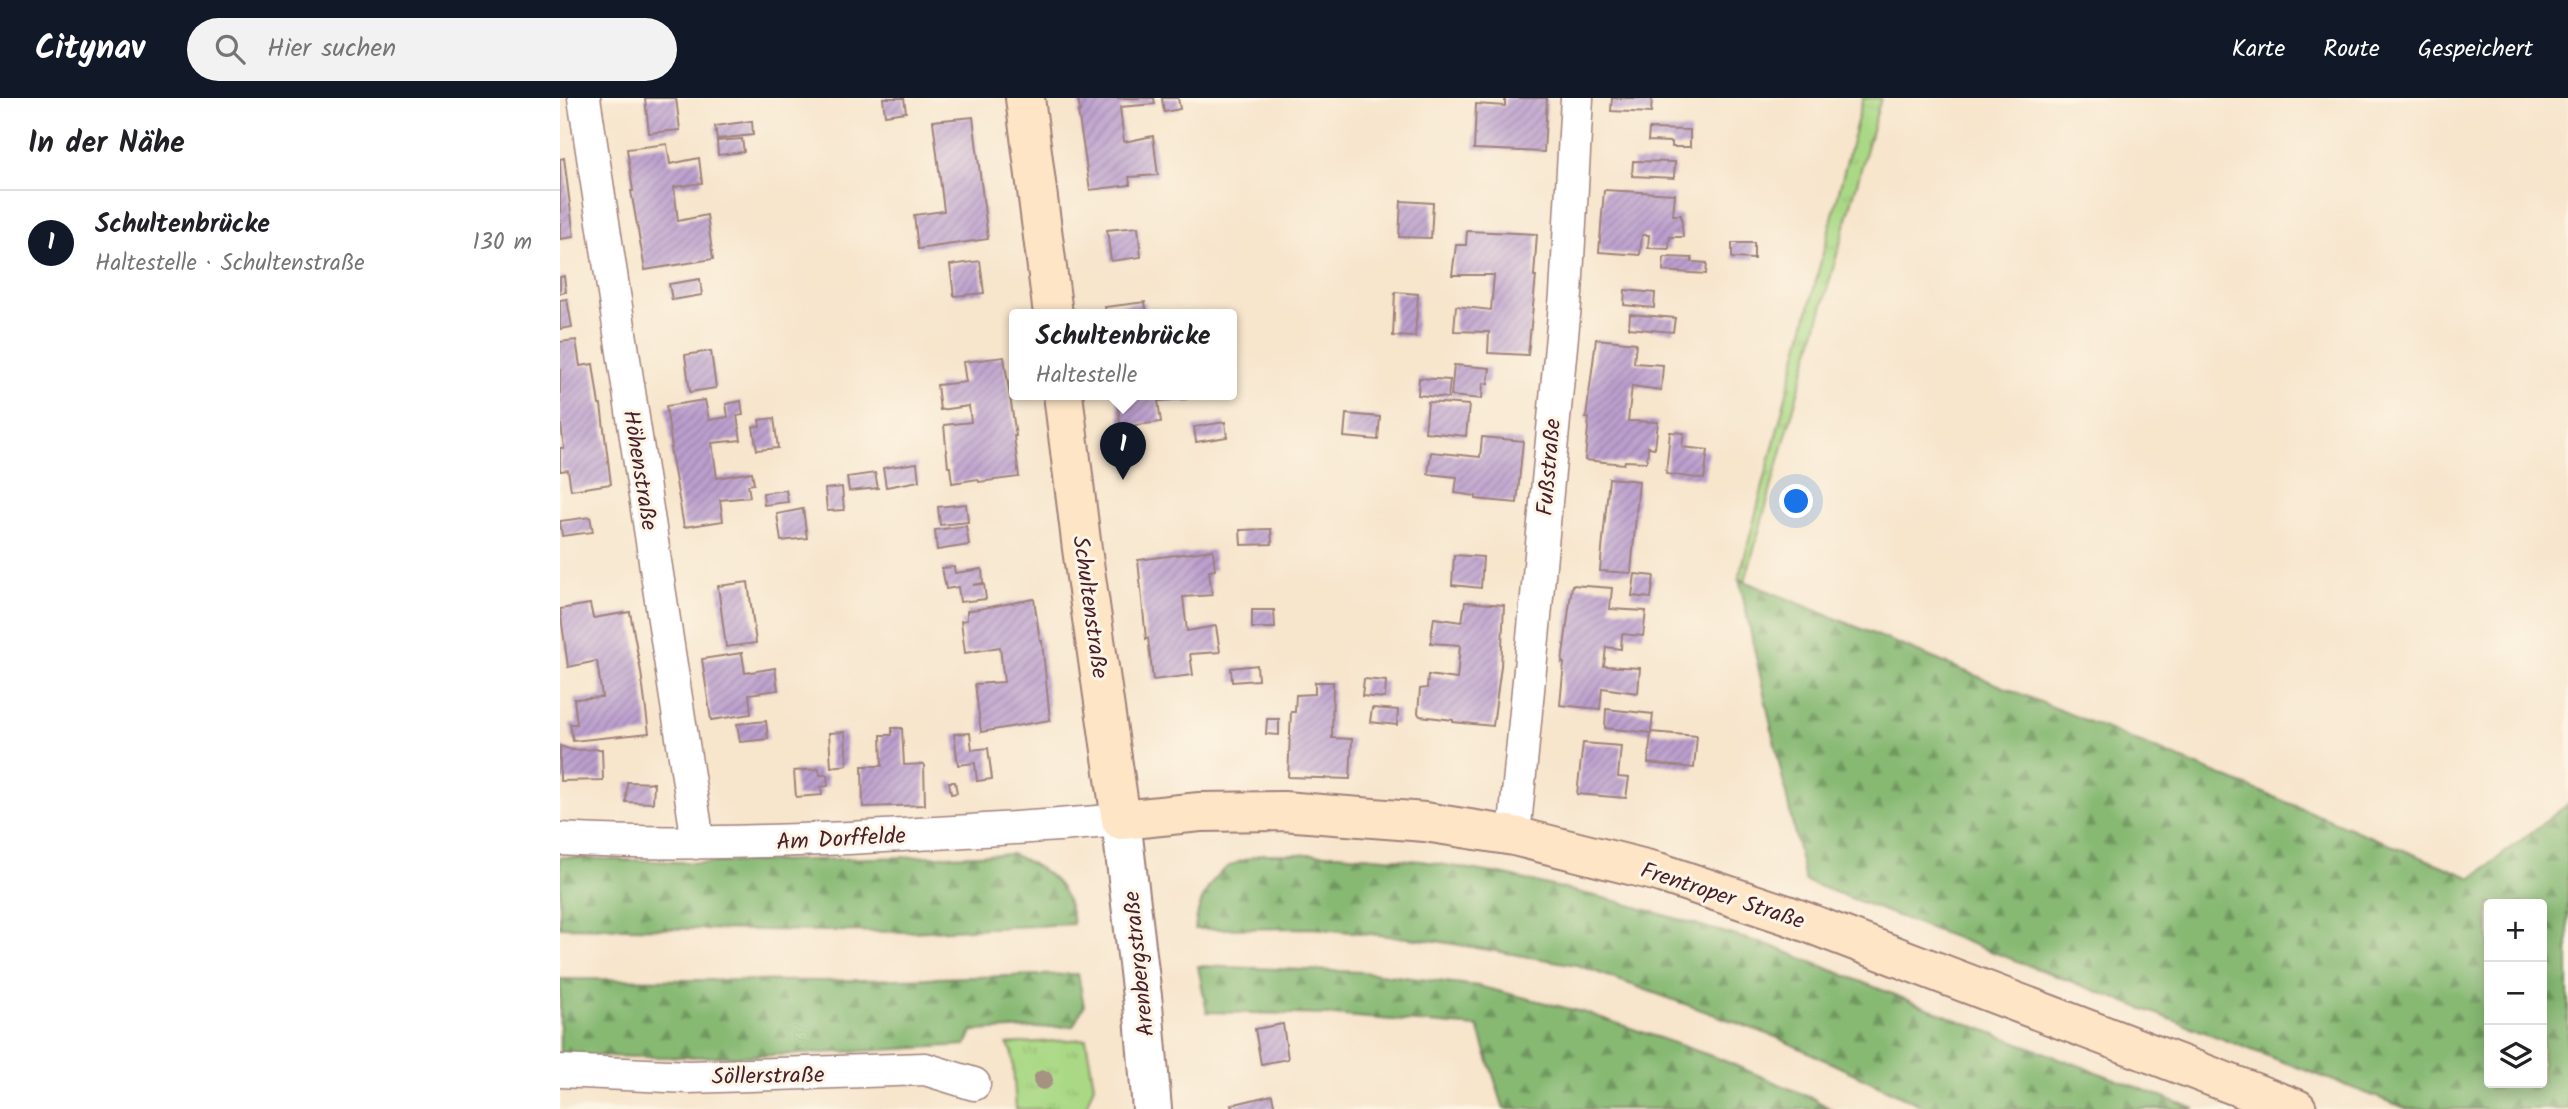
<!DOCTYPE html>
<html lang="de">
<head>
<meta charset="utf-8">
<style>
  :root { --surface:#fff; --page:#f2f2f2; --text:#202124; --muted:#757577; --line:#e0e0e0; --accent:#111827 }
  body { margin:0; font-family:Kalam,sans-serif; background:var(--page); color:var(--text) }
  .controls { position:absolute; right:21px; bottom:21px; display:grid; overflow:hidden; border-radius:7px; box-shadow:0 4px 18px #0003 }
  .controls button { width:63px; height:63px; display:grid; place-items:center; padding:0; border:0; border-bottom:2px solid var(--line); background:var(--surface); color:var(--text); font:35px sans-serif }
  .you { position:absolute; left:1237px; top:404px; width:24px; height:24px; margin:-18px; border:5px solid #fff; border-radius:50%; background:#1a73e8; box-shadow:0 0 0 10px #1a73e833 }
  .badge { display:grid; place-items:center; width:46px; height:46px; border-radius:50%; background:var(--accent); color:#fff; font-size:23px; font-weight:700 }
  .pin { position:absolute; translate:-50% -58px; filter:drop-shadow(0 2px 4px #0008) }
  .pin::after { content:''; position:absolute; top:37px; width:24px; height:21px; background:inherit; clip-path:polygon(0 0,100% 0,50% 100%) }
  .popup { position:absolute; left:449px; top:211px; width:228px; height:91px; box-sizing:border-box; display:grid; place-content:center; border-radius:7px; background:var(--surface); filter:drop-shadow(0 2px 5px #0005); font-size:23px; white-space:nowrap; color:var(--muted) }
  .popup b { font-size:26px; color:var(--text) }
  .popup::after { content:''; position:absolute; left:50%; top:100%; margin-left:-14px; border:14px solid transparent; border-top-color:var(--surface) }
  .list { margin:0; padding:0; list-style:none }
  h2 { display:flex; justify-content:space-between; align-items:center; height:91px; margin:0; padding:0 28px; font-size:30px }
  h2 small { font-size:23px; font-weight:400; color:var(--muted) }
  .list li { display:grid; grid-template-columns:46px 1fr auto; gap:21px; align-items:center; box-sizing:border-box; height:105px; padding:0 28px; border-top:2px solid var(--line) }
  .list b { display:block; font-size:26px; white-space:nowrap }
  .list p { margin:0; font-size:23px; white-space:nowrap; color:var(--muted) }
  .list em { font-size:23px; font-style:normal; color:var(--muted) }
  .icon { flex:none; width:38px; height:38px; fill:none; stroke:currentColor; stroke-width:2; stroke-linecap:round; stroke-linejoin:round }
  .map { position:relative; flex:none; width:2008px; height:1011px; overflow:hidden }
  header { display:flex; align-items:center; gap:42px; box-sizing:border-box; height:98px; padding:0 35px; background:var(--accent); color:#fff }
  header strong { font-size:33px }
  nav { display:flex; gap:38px; margin-inline-start:auto; font-size:24px }
  .search { width:490px; height:63px; background:var(--page); display:flex; align-items:center; gap:18px; box-sizing:border-box; padding:0 24px; border-radius:38px; color:var(--muted); font-size:26px }
  main { display:flex }
  aside { flex:1; background:var(--surface) }
  .map>svg:first-child { display:block }
  .grass { fill:url(#grass-tufts); stroke:#7a7c58; stroke-width:2 }
  .forest { fill:url(#forest-firs); stroke:#686c4f; stroke-width:2; fill-rule:evenodd }
  .building { fill:url(#building-hatch) }
  .lines { fill:none; stroke-linecap:round; stroke-linejoin:round }
  .minor-casing { stroke:#a0827c; stroke-width:35 }
  .tertiary-casing { stroke:#a0827c; stroke-width:42 }
  .secondary-casing { stroke:#a0827c; stroke-width:42 }
  .minor { stroke:#fff; stroke-width:32 }
  .tertiary { stroke:#fff; stroke-width:38 }
  .secondary { stroke:#fde5c5; stroke-width:38 }
  .tree { fill:#a59280 }
  .labels { text-anchor:middle; stroke-width:6; stroke-linejoin:round; paint-order:stroke }
  .street-label { font-size:23px; fill:#4a1f2b; stroke:#fcf5e5 }
</style>
</head>
<body>
<header>
<strong>Citynav</strong>
<div class="search"><svg class="icon" aria-label="search" viewBox="0 0 24 24"><circle cx="10" cy="10" r="6"/><path d="M15 15l6 6"/></svg>Hier suchen</div>
<nav><a>Karte</a><a>Route</a><a>Gespeichert</a></nav>
</header>
<main>
<aside>
<h2>In der Nähe<small></small></h2>
<ul class="list">
<li><span class="badge">1</span><div><b>Schultenbrücke</b><p>Haltestelle · Schultenstraße</p></div><em>130 m</em></li>
</ul>
</aside>
<div class="map">
<svg width="2008" height="1011" viewBox="0 0 2008 1011">
  <defs>
    <pattern id="grass-tufts" width="24" height="20" patternUnits="userSpaceOnUse" patternTransform="scale(1.75)"><rect width="24" height="20" fill="#aad986"/><path d="M3 7l-1-3M5 7V3M7 7l1-3M15 17l-1-3M17 17v-4M19 17l1-3" fill="none" stroke="#94ba74"/></pattern>
    <pattern id="forest-firs" width="22" height="20" patternUnits="userSpaceOnUse" patternTransform="scale(1.75)"><rect width="22" height="20" fill="#87b973"/><path d="M5 1l3.5 6h-7zM16 11l3.5 6h-7z" fill="#70965f"/></pattern>
    <pattern id="building-hatch" width="6" height="6" patternUnits="userSpaceOnUse" patternTransform="scale(1.75)"><rect width="6" height="6" fill="#bb9fce"/><path d="M-1 1l2-2M0 6l6-6M5 7l2-2" fill="none" stroke="#9a81a7"/></pattern>
  </defs>
  <rect width="100%" height="100%" fill="#fcf5e5"/>
  <filter id="ink" filterUnits="userSpaceOnUse"><feTurbulence type="fractalNoise" baseFrequency=".0143" numOctaves="2"/><feDisplacementMap in="SourceGraphic" scale="14" xChannelSelector="R" yChannelSelector="G"/><feConvolveMatrix kernelMatrix="1 2 1 2 8 2 1 2 1" color-interpolation-filters="sRGB"/></filter>
  <filter id="wash" filterUnits="userSpaceOnUse"><feTurbulence type="fractalNoise" baseFrequency=".00686" numOctaves="4" result="noise"/><feDisplacementMap in="SourceGraphic" scale="28" xChannelSelector="R" yChannelSelector="G"/><feGaussianBlur stdDeviation="1.57" result="paint"/><feColorMatrix in="noise" values="0 0 0 0 0 0 0 0 0 0 0 0 0 0 0 0 0 1.4 0 .05"/><feComposite in="paint" operator="in"/></filter>
  <g filter="url(#wash)">
    <rect width="100%" height="100%" fill="#f7e5cc"/>
    <path class="grass" d="M1303,0H1321L1185,483L1179,481Z
      M526,941L534,987L525,1011H456L452,953L447,946Z"/>
    <path class="forest" d="M1179,481L1912,780L2008,706V1011H1848L1245,783ZM1982,806V985H1929V806Z
      M452,756C487,773 508,784 513,826L347,834L0,829V759L141,765Z
      M702,756H777L861,763L945,777L1056,803L1214,849L1395,921L1635,1011H1369L1216,939L1017,867L876,843L753,830L635,831C637,810 647,784 665,771C674,764 691,760 702,756Z
      M638,868L802,874L918,888L1030,916L1160,961L1252,1000L1271,1011H944L918,929L772,917L647,914Z
      M518,876L524,908L513,928L412,933L406,947C271,955 136,964 0,956V881L266,883Z"/>
    <g id="blocks">
      <path class="building" d="M85,0H116L120,32L89,35Z
        M323,0H344L346,14L325,17Z
        M518,0H594L595,6L560,9L564,44L593,38L598,77L569,79L570,87L530,92L518,13H520Z
        M602,0H618L620,11L604,14Z
        M945,0H987L984,54L914,51L916,6L945,8Z
        M1052,0H1092L1091,15L1051,13Z
        M413,19L428,141L358,151L354,117L384,113L373,23Z
        M192,23L193,37L157,41L155,28Z
        M1089,31L1130,32V49H1112V44L1088,43Z
        M182,41L184,54L158,57L157,43Z
        M107,46L110,66L139,60L142,85L114,89L118,123L147,117L153,161L85,172L71,93H73L67,51Z
        M4,60L14,139L0,141V61Z
        M1073,63L1115,64L1114,80L1072,78Z
        M1044,92L1115,96L1113,117H1121L1123,139H1110L1109,151L1088,150L1089,137H1082L1080,157L1039,154Z
        M841,103L873,105L871,140L839,139Z
        M578,129L581,159L551,163L547,132Z
        M907,133L977,136L974,178H976L968,257L928,255L929,234L894,233L896,208L931,212L934,177H892L896,147H906Z
        M1172,145H1194V161L1172,160Z
        M1104,159L1132,160V164L1147,165L1146,176L1103,173Z
        M420,163L424,195L394,198L390,167Z
        M4,178L6,194L0,195V179Z
        M140,181L142,197L112,202L109,186Z
        M1065,192L1095,195L1094,210L1064,207Z
        M835,194L858,196L855,239L833,238Z
        M7,201L12,229L0,231V202Z
        M585,204L587,216H546L545,209Z
        M1070,216L1115,220L1113,234L1069,230Z
        M1036,241L1076,245L1074,265L1103,267L1101,292L1072,288L1068,323L1098,324L1095,350L1088,349L1087,364L1065,363L1064,366L1025,362L1029,320H1026Z
        M16,242L20,268L33,266L39,307H41L51,386L11,392L8,372L0,373V350H4L0,319V244Z
        M151,253L156,290L130,294L125,257Z
        M444,259L456,338H454L459,379L419,384L418,381L392,385L390,369H388L384,327L411,324L409,308L380,312L377,287L406,284L403,264Z
        M894,267L930,270L928,286L923,285L922,301L891,298Z
        M859,280L890,282L888,300L858,297Z
        M556,296H627V301L598,303L601,324L561,329Z
        M145,302L149,322L168,319L166,306L181,303L183,317L177,318L181,342L152,345L157,380L192,374L194,386L188,387L190,399L160,402L163,423L124,429L110,350H112L106,308Z
        M868,304L909,307L906,338L865,334Z
        M786,316L820,319L818,342L784,339Z
        M214,320L218,350L197,352L193,329L200,328L199,322Z
        M665,324L667,339L636,344L634,329Z
        M1110,334L1124,335L1122,349L1148,352L1144,381L1106,376Z
        M922,339L963,343L957,405L916,401V398L895,395L897,379L868,376L871,354L920,359Z
        M357,365L359,383L326,389L323,370Z
        M315,375L318,390L289,393L287,379Z
        M1049,380L1079,383L1071,475L1040,473Z
        M282,389L284,412L267,413L265,391Z
        M226,392L228,404L204,407L203,395Z
        M406,406L408,424L380,427L378,409Z
        M243,411L247,440L221,443L217,416Z
        M30,419L33,434L2,438L0,423Z
        M406,428L409,447L377,452L375,432Z
        M711,431L712,446L681,447L680,432Z
        M653,452L655,472L649,473L652,497L623,499L627,533L656,528L660,554L630,556L633,577L593,582L588,540L586,541L578,462Z
        M894,457L923,459L921,490L892,487Z
        M394,469L395,475L422,471L423,485L413,487L424,486L426,501L400,504L398,489L386,491L382,470Z
        M1075,476L1094,478L1091,500L1072,498Z
        M188,484L196,545L166,549L158,488Z
        M1012,487L1052,490L1050,511L1086,513L1083,538L1062,536L1061,551L1046,549L1044,568L1080,570L1078,595L1042,590L1040,611L1000,607L1004,565H1002Z
        M474,501L480,543H482L490,622L421,634L415,586L444,584L440,549L405,555L401,523L407,522V513Z
        M905,504L944,507L941,568L933,628L893,624V622L860,618L858,615L860,591L867,590L868,577L897,581L900,547L871,545L872,532L874,520L902,524Z
        M30,506L33,520L70,514L81,574L89,635L13,643L10,626H17L14,601L42,599L37,563L8,569L0,511Z
        M692,512H714L715,530H692Z
        M182,555L185,575L215,570L218,592L189,596L191,616L151,622L142,561Z
        M697,567L698,582L672,584L671,570Z
        M804,581L826,583L825,600L802,598Z
        M755,584H773L772,640L792,641L790,681L728,679L731,614H735L736,597L755,596Z
        M812,610L838,612L837,627L810,624Z
        M1046,611L1093,616L1091,634L1137,638L1134,670L1088,665L1091,635L1045,630Z
        M707,621H719V637L706,636Z
        M206,623L208,641L180,644L177,626Z
        M332,630H342L344,667L364,666L365,707L303,709L302,668H322L321,637H332Z
        M285,634L287,667L271,669L269,635Z
        M410,635L412,652L428,650L432,681L417,683L415,665L398,667L394,636Z
        M1023,645L1061,648L1058,679L1069,680L1066,700L1017,696Z
        M0,648L12,652L42,651L43,682L0,683Z
        M259,671L260,677H267L268,688L261,689L262,697L236,699L234,673Z
        M67,684L94,685L93,705L66,704Z
        M389,684H395L397,695L391,696Z
        M723,926L728,961L701,966L695,931Z
        M712,997L715,1011H672L671,1007Z"/>
    </g>
  </g>
  <g filter="url(#ink)">
    <use href="#blocks" fill-opacity="0" stroke="#a0827c" stroke-width="2"/>
    <g class="lines">
      <g class="minor-casing">
        <path id="minor" d="M24,0L135,724L136,745
          M954,738L1006,196L1017,0
          M0,741C97,747 192,744 289,740C380,735 470,730 561,722
          M0,973L129,979L365,971L414,986"/>
      </g>
      <g class="tertiary-casing">
        <path id="tertiary" d="M561,722L583,907L592,1011"/>
      </g>
      <g class="secondary-casing">
        <path id="secondary" d="M465,0L493,216
          M503,296L522,451L561,722L640,714L723,713L865,724L954,738L1098,774L1230,818L1737,1011"/>
      </g>
      <use href="#minor" class="minor"/>
      <use href="#tertiary" class="tertiary"/>
      <use href="#secondary" class="secondary"/>
    </g>
    <circle class="tree" cx="483" cy="982" r="10"/>
  </g>
  <g class="labels">
    <g class="street-label">
      <text transform="translate(988 369) rotate(-85)" y="8">Fußstraße</text>
      <text transform="translate(81 372) rotate(81)" y="8">Höhenstraße</text>
      <text transform="translate(531 509) rotate(82)" y="8">Schultenstraße</text>
      <text transform="translate(281 740) rotate(-3)" y="8">Am Dorffelde</text>
      <text transform="translate(1163 797) rotate(18)" y="8">Frentroper Straße</text>
      <text transform="translate(578 866) rotate(-96)" y="8">Arenbergstraße</text>
      <text transform="translate(208 977) rotate(-1)" y="8">Söllerstraße</text>
    </g>
  </g>
</svg>
<div class="controls">
<button>+</button>
<button>−</button>
<button><svg class="icon" aria-label="layers" viewBox="0 0 24 24"><path d="M12 4l9 5-9 5-9-5zM3 14l9 5 9-5"/></svg></button>
</div>
<div class="you"></div>
<div class="pin badge" style="left:563px;top:382px">1</div>
<div class="popup"><b>Schultenbrücke</b>Haltestelle</div>
</div>
</main>
</body>
</html>
